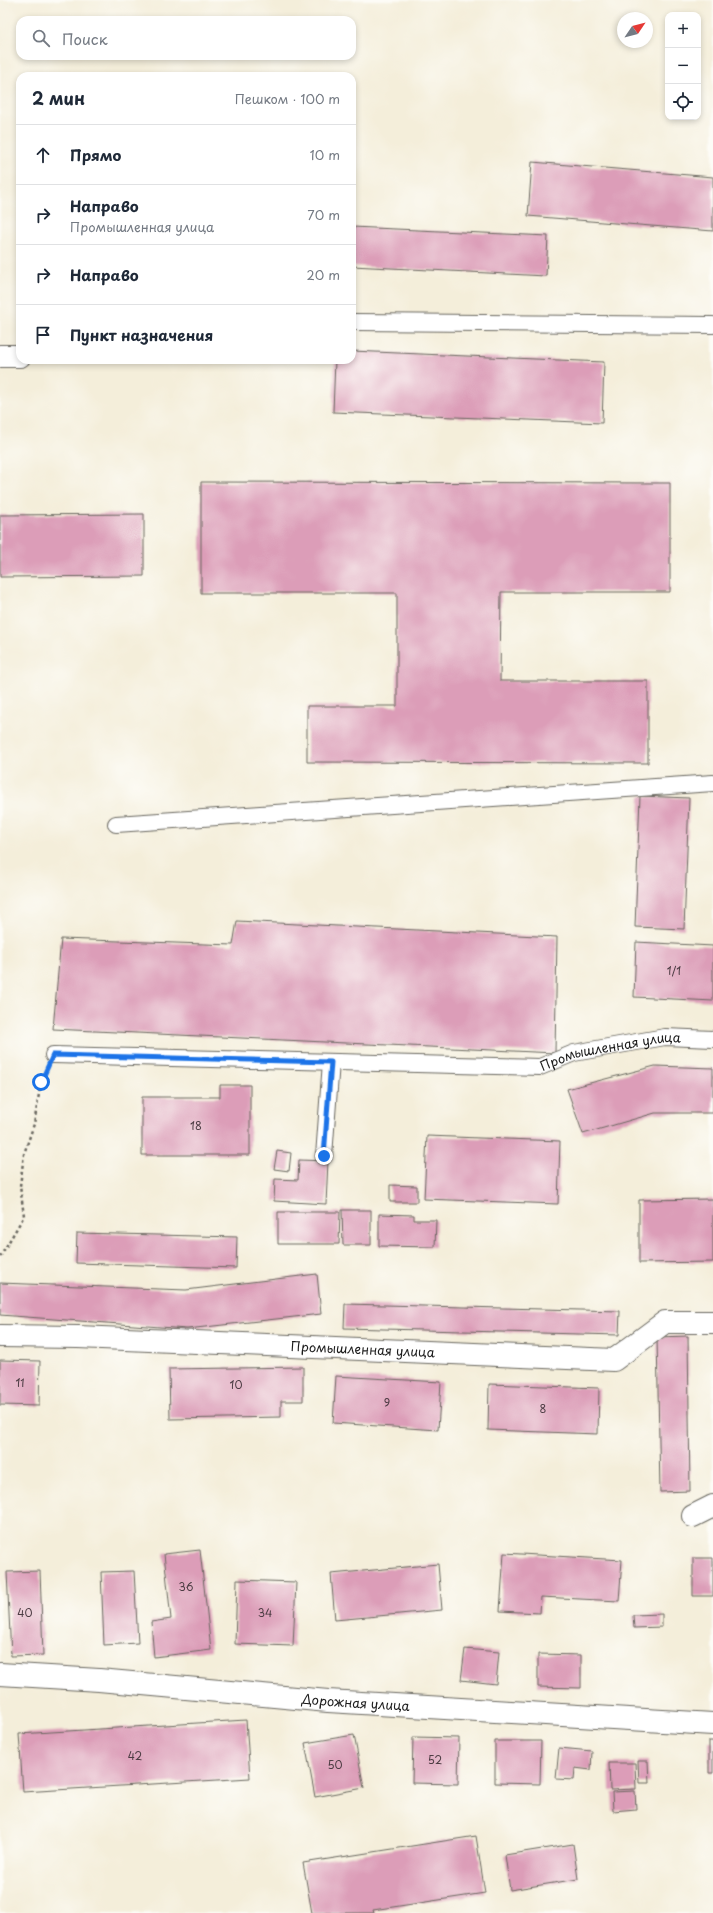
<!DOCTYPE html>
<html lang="ru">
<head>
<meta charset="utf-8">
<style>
  :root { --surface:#fff; --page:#f6f6f7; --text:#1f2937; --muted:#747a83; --line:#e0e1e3 }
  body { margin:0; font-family:"Playpen Sans",sans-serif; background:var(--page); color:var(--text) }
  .controls { position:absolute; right:12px; top:12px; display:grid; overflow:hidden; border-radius:8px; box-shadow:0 2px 6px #0003 }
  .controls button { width:36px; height:36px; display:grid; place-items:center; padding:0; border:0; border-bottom:1px solid var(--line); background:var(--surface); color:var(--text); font:20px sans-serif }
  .compass { position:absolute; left:617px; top:12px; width:36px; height:36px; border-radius:50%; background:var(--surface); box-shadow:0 2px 6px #0003; rotate:55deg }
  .stop { position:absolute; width:12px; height:12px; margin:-9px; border:3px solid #1a73e8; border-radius:50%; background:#fff }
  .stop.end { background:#1a73e8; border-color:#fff; box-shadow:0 1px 4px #0008 }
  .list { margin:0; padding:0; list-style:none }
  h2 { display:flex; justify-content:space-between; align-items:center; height:52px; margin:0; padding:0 16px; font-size:17px }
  h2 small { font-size:13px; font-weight:400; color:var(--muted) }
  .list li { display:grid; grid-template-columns:26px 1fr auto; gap:12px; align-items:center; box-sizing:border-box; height:60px; padding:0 16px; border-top:1px solid var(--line) }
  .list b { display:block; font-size:15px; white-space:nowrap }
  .list p { margin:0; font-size:13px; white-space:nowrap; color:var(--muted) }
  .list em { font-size:13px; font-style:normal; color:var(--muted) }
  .icon { flex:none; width:22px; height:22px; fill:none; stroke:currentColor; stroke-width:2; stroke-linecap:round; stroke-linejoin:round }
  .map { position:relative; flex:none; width:713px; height:1913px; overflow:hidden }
  .search { position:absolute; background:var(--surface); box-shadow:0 2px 6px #0003; left:16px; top:16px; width:340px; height:44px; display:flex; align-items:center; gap:10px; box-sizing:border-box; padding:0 14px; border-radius:12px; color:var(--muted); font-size:15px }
  .panel { position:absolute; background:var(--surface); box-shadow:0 2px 6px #0003; left:16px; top:72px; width:340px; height:292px; border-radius:12px }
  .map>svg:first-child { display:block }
  .building { fill:#dc9db8 }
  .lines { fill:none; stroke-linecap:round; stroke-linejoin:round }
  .lane-casing { stroke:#68665e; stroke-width:18 }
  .street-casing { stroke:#68665e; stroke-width:24 }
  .path { stroke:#68665e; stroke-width:2.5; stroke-dasharray:3 3; stroke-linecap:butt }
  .lane { stroke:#fff; stroke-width:16 }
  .street { stroke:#fff; stroke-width:22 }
  .route { stroke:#1a73e8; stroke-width:5 }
  .labels { text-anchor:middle; stroke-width:3.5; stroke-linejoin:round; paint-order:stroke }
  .number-label { font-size:11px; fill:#4c3c43 }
  .street-label { font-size:13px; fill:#1c1c1c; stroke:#fdfcf7 }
</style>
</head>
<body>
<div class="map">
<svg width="713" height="1913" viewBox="0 0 713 1913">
  <rect width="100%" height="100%" fill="#fdfcf7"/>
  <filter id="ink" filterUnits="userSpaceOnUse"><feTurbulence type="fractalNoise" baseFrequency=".025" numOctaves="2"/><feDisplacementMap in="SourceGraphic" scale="8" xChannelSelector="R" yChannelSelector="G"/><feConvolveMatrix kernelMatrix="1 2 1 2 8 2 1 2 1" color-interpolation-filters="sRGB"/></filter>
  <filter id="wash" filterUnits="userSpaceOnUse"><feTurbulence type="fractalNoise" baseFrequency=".012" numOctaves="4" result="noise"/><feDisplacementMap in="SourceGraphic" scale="16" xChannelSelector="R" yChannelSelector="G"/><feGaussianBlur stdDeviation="0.9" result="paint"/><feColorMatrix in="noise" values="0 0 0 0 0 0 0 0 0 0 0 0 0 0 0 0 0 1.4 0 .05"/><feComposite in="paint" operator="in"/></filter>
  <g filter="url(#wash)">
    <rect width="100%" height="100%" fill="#f4eeda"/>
    <g id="blocks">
      <path class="building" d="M532,162L713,177V231L528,216Z
        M352,227L548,236L546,276L352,266Z
        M352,351L604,362L602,423L333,412L335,360H352Z
        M201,482L670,483V592H501L500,681H648V763L307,762V706H397V593H201Z
        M144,514V576L0,577V515Z
        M640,796L689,798L684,929L635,927Z
        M237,921L557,937L555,1053L53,1029L61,939L233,945Z
        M636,942L713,946V1001L634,997Z
        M655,1066L713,1068V1113H655L583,1134L567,1089Z
        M220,1085H250V1155H142V1097H220Z
        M427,1136L560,1141L558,1204L424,1199Z
        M277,1151L291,1153L289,1171L274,1169Z
        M299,1160L328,1161L326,1204L274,1201L275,1179L298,1180Z
        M390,1185L417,1186V1202H390Z
        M713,1199V1262L639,1263V1200Z
        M342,1210H371V1245H343Z
        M278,1212H340L339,1244H278Z
        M379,1214L414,1215V1220H436L435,1247L379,1246Z
        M77,1233L237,1237L236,1268L76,1263Z
        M317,1274L321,1314L187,1329L0,1315V1283L186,1290Z
        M345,1304L620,1311L619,1335L344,1328Z
        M688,1336L690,1491L660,1492L657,1337Z
        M0,1360L40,1361L39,1406L0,1405Z
        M303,1367V1401H281V1417L170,1419L169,1369Z
        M336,1376L441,1382L438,1430L333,1423Z
        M489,1384L599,1388L598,1434L488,1430Z
        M200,1550L211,1650L154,1657L151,1622L171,1619L164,1554Z
        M504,1553L622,1560L619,1601L541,1597L540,1613L500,1611Z
        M693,1558H713V1596H693Z
        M438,1564L442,1610L335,1620L331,1574Z
        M40,1571L43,1655L11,1656L7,1572Z
        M134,1571L138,1643L104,1645L101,1572Z
        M237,1580L296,1582L293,1646L235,1644Z
        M662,1614V1627L634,1628L633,1615Z
        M465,1649L499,1652L496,1684L461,1680Z
        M538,1654L581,1655V1688L538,1687Z
        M246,1720L250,1778L23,1792L19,1734Z
        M354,1735L364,1788L315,1797L305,1743Z
        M413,1737L459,1738L458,1784L412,1783Z
        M495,1741H541L540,1784L495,1783Z
        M709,1741H713V1773H709Z
        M559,1748L592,1751L591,1770L575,1768L574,1780L556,1779Z
        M638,1761H648L649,1783H639Z
        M609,1763H635L636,1789L610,1790Z
        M635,1791L636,1809L613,1811L612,1792Z
        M476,1836L485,1893L373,1910L374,1913H312L303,1863Z
        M573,1844L578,1879L510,1890L505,1855Z"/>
    </g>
  </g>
  <g filter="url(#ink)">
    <use href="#blocks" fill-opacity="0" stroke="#68665e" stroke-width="1"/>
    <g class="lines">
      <g class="lane-casing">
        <g id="lane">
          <path d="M352,322L713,325"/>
          <path d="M116,824L713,783"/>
          <path id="s1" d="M53,1055L540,1067L574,1053L665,1037L713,1039"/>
          <path d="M324,1156L331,1062"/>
        </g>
      </g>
      <g class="street-casing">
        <g id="street">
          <path d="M0,356H20"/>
          <path id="s2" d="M0,1336L78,1337L614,1360L665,1322H713"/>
          <path d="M693,1516L713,1506"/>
          <path id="s3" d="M0,1674L99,1680L328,1701L713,1724"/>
        </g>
      </g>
      <path class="path" d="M0,1257L24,1216L20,1186L24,1154L34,1124L41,1082L44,1075"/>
      <use href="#lane" class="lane"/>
      <use href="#street" class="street"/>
    </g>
  </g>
  <g class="lines" filter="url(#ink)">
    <path class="route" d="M41,1082L53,1055L331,1062L324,1156"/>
  </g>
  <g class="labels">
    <g class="number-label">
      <text x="674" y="975">1/1</text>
      <text x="196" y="1130">18</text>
      <text x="20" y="1387">11</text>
      <text x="236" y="1389">10</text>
      <text x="387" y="1407">9</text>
      <text x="543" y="1413">8</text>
      <text x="186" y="1591">36</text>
      <text x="25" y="1617">40</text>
      <text x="265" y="1617">34</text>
      <text x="135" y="1760">42</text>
      <text x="435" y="1764">52</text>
      <text x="335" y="1769">50</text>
    </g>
    <g class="street-label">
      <text dy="5" stroke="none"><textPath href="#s1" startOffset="560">Промышленная улица</textPath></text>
      <text dy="5" stroke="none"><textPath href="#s2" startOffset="363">Промышленная улица</textPath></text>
      <text dy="5" stroke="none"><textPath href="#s3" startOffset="357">Дорожная улица</textPath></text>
    </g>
  </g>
</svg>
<div class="controls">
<button>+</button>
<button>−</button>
<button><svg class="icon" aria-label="locate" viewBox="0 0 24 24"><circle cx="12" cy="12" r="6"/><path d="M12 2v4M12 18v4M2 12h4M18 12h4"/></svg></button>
</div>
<svg class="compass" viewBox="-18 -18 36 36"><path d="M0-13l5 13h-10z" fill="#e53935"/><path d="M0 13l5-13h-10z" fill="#747a83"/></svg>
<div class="stop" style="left:41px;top:1082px"></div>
<div class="stop end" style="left:324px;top:1156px"></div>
<div class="search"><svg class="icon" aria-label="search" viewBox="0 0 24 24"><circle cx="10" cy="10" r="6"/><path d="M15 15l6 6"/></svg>Поиск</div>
<section class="panel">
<h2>2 мин<small>Пешком · 100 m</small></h2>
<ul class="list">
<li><svg class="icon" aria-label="ahead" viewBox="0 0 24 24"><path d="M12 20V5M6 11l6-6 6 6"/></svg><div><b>Прямо</b></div><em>10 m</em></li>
<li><svg class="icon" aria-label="right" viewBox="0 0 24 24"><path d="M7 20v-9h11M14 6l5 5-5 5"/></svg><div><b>Направо</b><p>Промышленная улица</p></div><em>70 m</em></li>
<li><svg class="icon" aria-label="right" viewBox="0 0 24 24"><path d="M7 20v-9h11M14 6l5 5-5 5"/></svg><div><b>Направо</b></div><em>20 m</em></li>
<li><svg class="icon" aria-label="arrive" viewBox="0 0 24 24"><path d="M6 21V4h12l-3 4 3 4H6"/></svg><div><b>Пункт назначения</b></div></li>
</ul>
</section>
</div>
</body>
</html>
